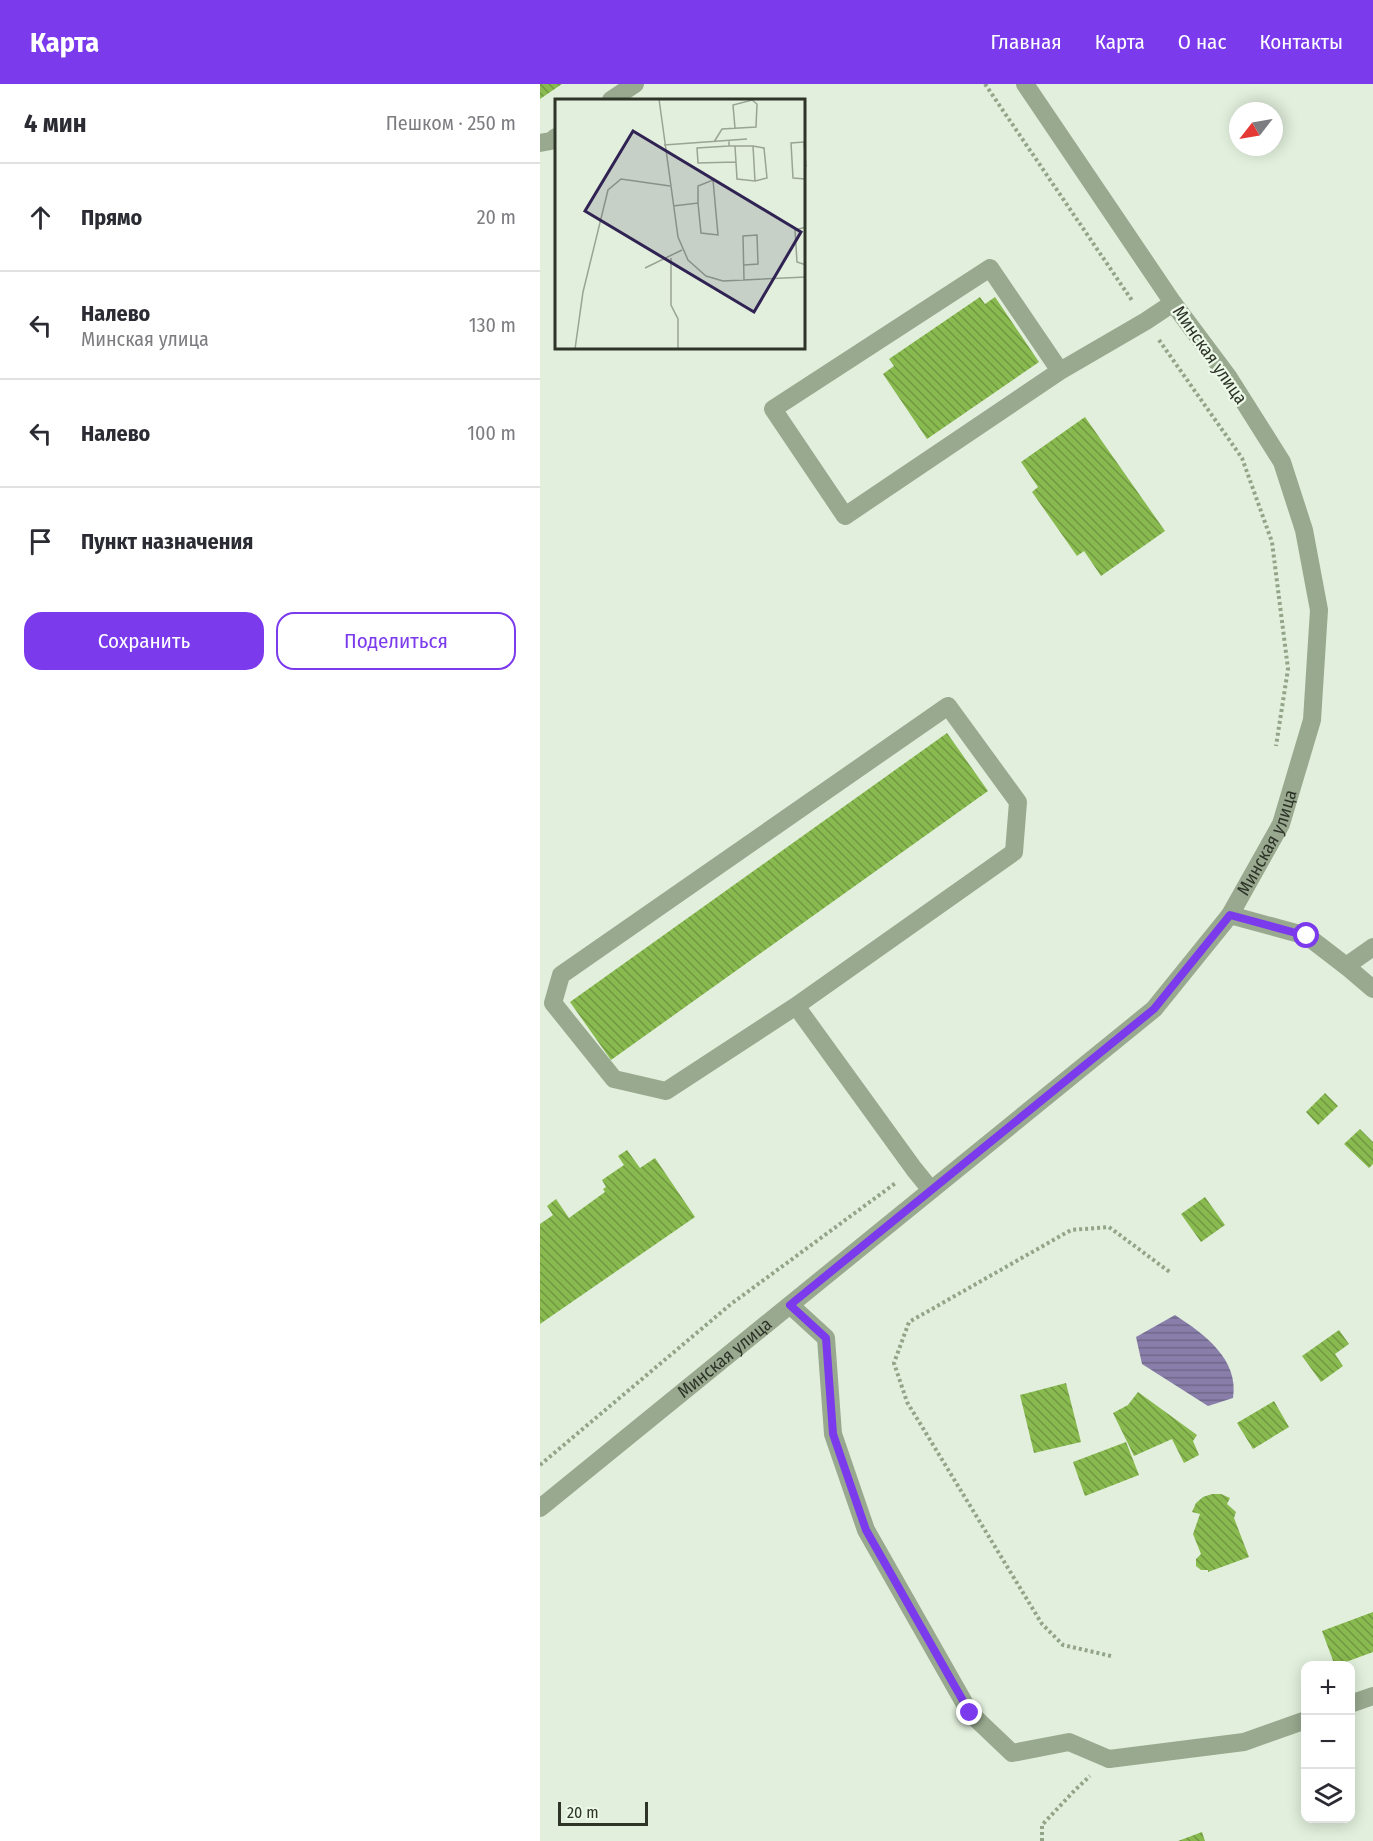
<!DOCTYPE html>
<html lang="ru">
<head>
<meta charset="utf-8">
<style>
  :root { --surface:#fff; --page:#f2f2f3; --text:#2b2b33; --muted:#7c7c81; --line:#e1e1e2; --accent:#7c3aed }
  body { margin:0; font-family:"Fira Sans Condensed",sans-serif; background:var(--page); color:var(--text) }
  .controls { position:absolute; right:18px; bottom:18px; display:grid; overflow:hidden; border-radius:12px; box-shadow:0 3px 15px #0003 }
  .controls button { width:54px; height:54px; display:grid; place-items:center; padding:0; border:0; border-bottom:2px solid var(--line); background:var(--surface); color:var(--text); font:30px sans-serif }
  .compass { position:absolute; left:689px; top:18px; width:54px; height:54px; border-radius:50%; background:var(--surface); box-shadow:0 3px 15px #0003; rotate:239deg }
  .scale { position:absolute; left:18px; bottom:15px; width:90px; box-sizing:border-box; padding-left:6px; border:3px solid #2e3428; border-top:0; font-size:16px; line-height:21px; white-space:nowrap; color:#2e3428; -webkit-text-stroke:4px #ecf8e8; paint-order:stroke }
  .stop { position:absolute; width:18px; height:18px; margin:-14px; border:4px solid #7c3aed; border-radius:50%; background:#fff }
  .stop.end { background:#7c3aed; border-color:#fff; box-shadow:0 2px 6px #0008 }
  .list { margin:0; padding:0; list-style:none }
  h2 { display:flex; justify-content:space-between; align-items:center; height:78px; margin:0; padding:0 24px; font-size:26px }
  h2 small { font-size:20px; font-weight:400; color:var(--muted) }
  .list li { display:grid; grid-template-columns:39px 1fr auto; gap:18px; align-items:center; box-sizing:border-box; height:108px; padding:0 24px; border-top:2px solid var(--line) }
  .list b { display:block; font-size:22px; white-space:nowrap }
  .list p { margin:0; font-size:20px; white-space:nowrap; color:var(--muted) }
  .list em { font-size:20px; font-style:normal; color:var(--muted) }
  .actions { display:flex; gap:12px; padding:18px 24px }
  .actions a { flex:1; padding:14px 0; border:2px solid var(--accent); border-radius:18px; text-align:center; font-size:21px; color:var(--accent) }
  .actions .main { background:var(--accent); color:#fff }
  .icon { flex:none; width:33px; height:33px; fill:none; stroke:currentColor; stroke-width:2; stroke-linecap:round; stroke-linejoin:round }
  .map { position:relative; flex:none; width:833px; height:1757px; overflow:hidden }
  header { display:flex; align-items:center; gap:36px; box-sizing:border-box; height:84px; padding:0 30px; background:var(--accent); color:#fff }
  header strong { font-size:28px }
  nav { display:flex; gap:33px; margin-inline-start:auto; font-size:21px }
  main { display:flex }
  aside { flex:1; background:var(--surface) }
  .map>svg:first-child { display:block }
  .water { fill:url(#water-rules) }
  .building { fill:url(#building-back-hatch) }
  .lines { fill:none; stroke-linecap:round; stroke-linejoin:round }
  .path { stroke:#93a589; stroke-width:4; stroke-dasharray:3 3; stroke-linecap:butt }
  .lane { stroke:#98a98f; stroke-width:18 }
  .street { stroke:#98a98f; stroke-width:18 }
  .route { stroke:#7c3aed; stroke-width:8 }
  .labels { text-anchor:middle; stroke-width:4.5; stroke-linejoin:round; paint-order:stroke }
  .street-label { font-size:18px; fill:#2e3428; stroke:#ecf8e8 }
  .inset-road { fill:none; stroke:#99a494; stroke-width:1.5 }
  .view { fill:#302252; fill-opacity:0.15; stroke:#302252; stroke-width:3 }
  .inset-edge { fill:none; stroke:#2e3428; stroke-width:3 }
</style>
</head>
<body>
<header>
<strong>Карта</strong>
<nav><a>Главная</a><a>Карта</a><a>О нас</a><a>Контакты</a></nav>
</header>
<main>
<aside>
<h2>4 мин<small>Пешком · 250 m</small></h2>
<ul class="list">
<li><svg class="icon" aria-label="ahead" viewBox="0 0 24 24"><path d="M12 20V5M6 11l6-6 6 6"/></svg><div><b>Прямо</b></div><em>20 m</em></li>
<li><svg class="icon" aria-label="left" viewBox="0 0 24 24"><path d="M17 20v-9H6M10 6l-5 5 5 5"/></svg><div><b>Налево</b><p>Минская улица</p></div><em>130 m</em></li>
<li><svg class="icon" aria-label="left" viewBox="0 0 24 24"><path d="M17 20v-9H6M10 6l-5 5 5 5"/></svg><div><b>Налево</b></div><em>100 m</em></li>
<li><svg class="icon" aria-label="arrive" viewBox="0 0 24 24"><path d="M6 21V4h12l-3 4 3 4H6"/></svg><div><b>Пункт назначения</b></div></li>
</ul>
<div class="actions"><a class="main">Сохранить</a><a>Поделиться</a></div>
</aside>
<div class="map">
<svg width="833" height="1757" viewBox="0 0 833 1757">
  <defs>
    <pattern id="water-rules" width="6" height="5" patternUnits="userSpaceOnUse" patternTransform="scale(1.5)"><rect width="6" height="5" fill="#897eaa"/><path d="M0 2.5h6" fill="none" stroke="#70688a"/></pattern>
    <pattern id="building-back-hatch" width="6" height="6" patternUnits="userSpaceOnUse" patternTransform="scale(1.5)"><rect width="6" height="6" fill="#89ba4f"/><path d="M-1 5l2 2M0 0l6 6M5-1l2 2" fill="none" stroke="#709842"/></pattern>
  </defs>
  <rect width="100%" height="100%" fill="#e1efdc"/>
  <path class="water" d="M635,1231C664,1250 699,1275 693,1314L668,1322L602,1280L596,1253Z"/>
  <path class="building" d="M0,0H22L0,15Z
    M440,213L445,220L455,213L499,278L387,355L343,290L354,282L349,275Z
    M545,333L625,447L561,492L544,467L537,472L492,408L498,403L481,378Z
    M407,649L448,707L71,976L30,918Z
    M785,1009L798,1022L778,1041L766,1028Z
    M820,1045L833,1058V1080L829,1084L804,1060Z
    M87,1066L100,1084L115,1074L155,1133L0,1240V1140L13,1131L7,1122L16,1115L29,1134L65,1108L63,1105L66,1103L62,1096L84,1081L78,1072Z
    M665,1113L685,1141L661,1158L641,1130Z
    M799,1246L809,1260L795,1270L803,1282L781,1298L762,1272Z
    M526,1299L541,1358L494,1369L480,1311Z
    M598,1308L657,1351L653,1357L659,1371L644,1379L632,1355L594,1372L573,1329L588,1321Z
    M734,1317L749,1343L713,1365L697,1339Z
    M586,1358L599,1391L545,1412L533,1378Z
    M672,1410H681L690,1414L687,1420L696,1428L694,1434L709,1473L668,1488V1486H661L656,1482V1475L661,1470L653,1450L660,1430L652,1428L656,1419L663,1413Z
    M833,1528V1568L795,1582L782,1547Z
    M662,1748L665,1757H638Z"/>
  <g class="lines">
    <path class="path" d="M445,0L593,218
      M619,256L702,374L732,458L748,585L736,662
      M0,1381L191,1220L357,1098
      M571,1572L523,1561L502,1540L367,1318L354,1279L369,1238L531,1146L569,1143L631,1189
      M502,1757V1741L535,1706L550,1692"/>
    <path class="lane" d="M71,16L95,0
      M0,59L11,57L16,53
      M520,287L450,184L233,325L305,432L520,287L606,237L633,219
      M806,882L833,905
      M256,922L126,1007L74,995L13,919L21,891L408,622L478,718L474,768L256,922L374,1085L391,1106
      M250,1221L286,1254L293,1350L326,1446L430,1629L472,1669L529,1658L569,1675"/>
    <g class="street">
      <path d="M690,831L767,852L806,882L833,863"/>
      <path id="s1" d="M0,1424L614,925L690,831L741,740L772,636L779,526L764,446L742,378L689,294L633,219L485,0"/>
      <path d="M810,1620L833,1612"/>
      <path d="M569,1675L704,1658L766,1636"/>
    </g>
  </g>
  <g class="lines">
    <path class="route" d="M430,1629L326,1446L293,1350L286,1254L250,1221L614,925L690,831L767,852"/>
  </g>
  <g class="labels">
    <g class="street-label">
      <text transform="translate(670 271) rotate(55)" y="6">Минская улица</text>
      <text dy="6" stroke="none"><textPath href="#s1" startOffset="994">Минская улица</textPath></text>
      <text dy="6" stroke="none"><textPath href="#s1" startOffset="238">Минская улица</textPath></text>
    </g>
  </g>
  <g transform="translate(15 15)">
    <rect width="250" height="250" fill="#e1efdc"/>
    <path class="inset-road" d="M104,0L123,138L133,161L151,177L168,182L251,178M174,42V47H198L200,82L182,80L180,47M159,43L167,30L201,28L202,5L197,1L178,6L180,29M109,46L192,40M174,47L142,49L143,64L181,63M198,47L209,49L212,79L200,82M251,68L249,43L236,44L238,79L251,80M118,107L143,104L146,134L163,136L158,81L143,87V104M251,128L240,131L242,163L251,166M116,159V206L123,220V250M189,166L203,165L202,136L188,137L189,181M90,169L127,151M20,250L28,193L53,91L66,80L115,87"/>
    <path class="view" d="M78,32L246,133L199,213L30,112Z"/>
    <rect width="250" height="250" class="inset-edge"/>
  </g>
</svg>
<div class="controls">
<button>+</button>
<button>−</button>
<button><svg class="icon" aria-label="layers" viewBox="0 0 24 24"><path d="M12 4l9 5-9 5-9-5zM3 14l9 5 9-5"/></svg></button>
</div>
<svg class="compass" viewBox="-18 -18 36 36"><path d="M0-13l5 13h-10z" fill="#e53935"/><path d="M0 13l5-13h-10z" fill="#7c7c81"/></svg>
<div class="scale">20 m</div>
<div class="stop" style="left:767px;top:852px"></div>
<div class="stop end" style="left:430px;top:1629px"></div>
</div>
</main>
</body>
</html>
